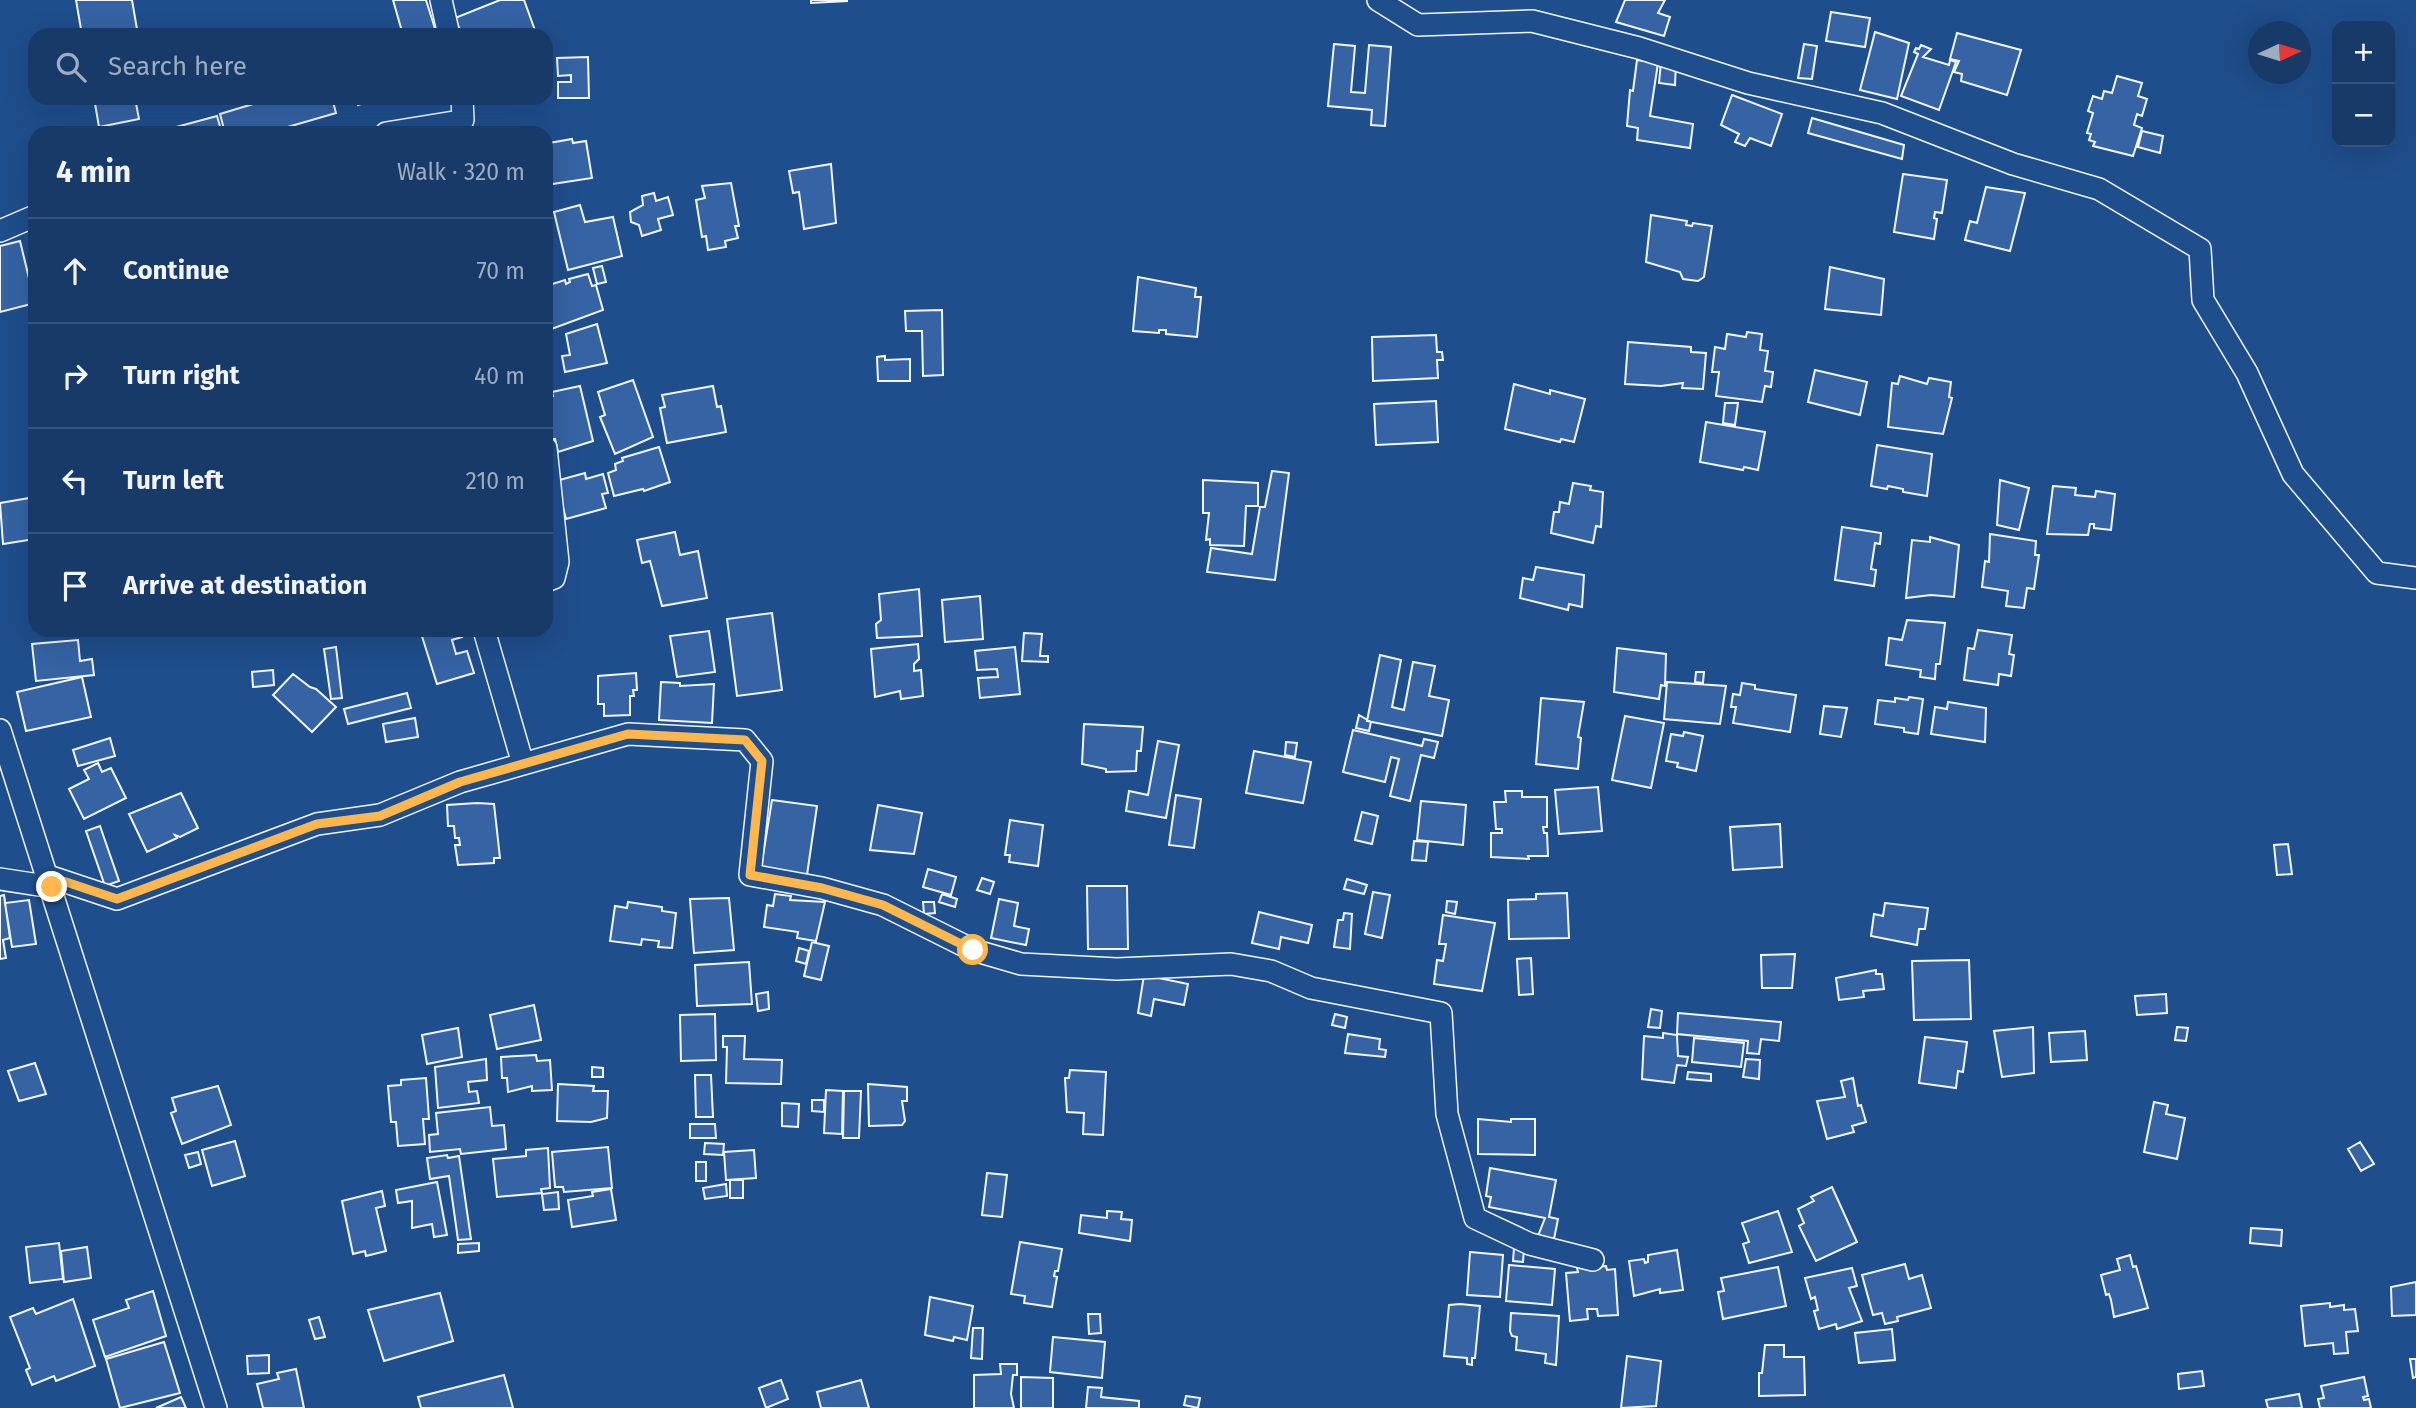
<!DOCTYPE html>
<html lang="en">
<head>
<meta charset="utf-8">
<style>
  :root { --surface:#173a69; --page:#244571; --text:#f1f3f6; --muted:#9eadc0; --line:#36547d }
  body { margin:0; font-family:"Fira Sans",sans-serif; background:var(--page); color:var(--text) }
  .controls { position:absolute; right:21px; top:21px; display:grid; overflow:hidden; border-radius:14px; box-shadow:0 7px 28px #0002 }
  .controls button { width:63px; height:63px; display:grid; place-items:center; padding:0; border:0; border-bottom:2px solid var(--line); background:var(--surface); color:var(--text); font:35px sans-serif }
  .compass { position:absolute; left:2248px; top:21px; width:63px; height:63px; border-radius:50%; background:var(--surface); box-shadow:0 7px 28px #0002; rotate:86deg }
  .stop { position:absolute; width:21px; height:21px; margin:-16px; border:5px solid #ffb74d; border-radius:50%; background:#fff }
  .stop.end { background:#ffb74d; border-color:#fff; box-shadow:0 2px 7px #0008 }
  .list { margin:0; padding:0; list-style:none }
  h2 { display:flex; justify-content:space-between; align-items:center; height:91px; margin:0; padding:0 28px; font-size:30px }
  h2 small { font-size:23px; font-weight:400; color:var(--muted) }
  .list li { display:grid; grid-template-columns:46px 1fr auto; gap:21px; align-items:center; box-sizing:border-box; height:105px; padding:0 28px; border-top:2px solid var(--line) }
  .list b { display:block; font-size:26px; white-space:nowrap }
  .list em { font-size:23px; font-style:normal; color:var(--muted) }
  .icon { flex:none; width:38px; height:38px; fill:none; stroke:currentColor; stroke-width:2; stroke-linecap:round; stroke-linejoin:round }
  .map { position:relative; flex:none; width:2416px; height:1408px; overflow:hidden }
  .search { position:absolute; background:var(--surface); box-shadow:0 7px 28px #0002; left:28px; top:28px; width:525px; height:77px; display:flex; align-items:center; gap:18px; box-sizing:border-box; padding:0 24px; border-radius:21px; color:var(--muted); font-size:26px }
  .panel { position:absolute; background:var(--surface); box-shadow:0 7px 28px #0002; left:28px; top:126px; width:525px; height:511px; border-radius:21px }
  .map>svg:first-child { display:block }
  .building { fill:#3563a3; stroke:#f2f6ff; stroke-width:2 }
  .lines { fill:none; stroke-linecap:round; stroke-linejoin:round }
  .street-casing { stroke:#f2f6ff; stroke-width:24 }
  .street { stroke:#1f4e8c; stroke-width:21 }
  .route { stroke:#ffb74d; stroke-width:9 }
</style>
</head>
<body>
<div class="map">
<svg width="2416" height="1408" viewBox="0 0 2416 1408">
  <rect width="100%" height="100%" fill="#1f4e8c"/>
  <path class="building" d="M76,0H132L138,35H82Z
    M393,0H426L437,35H403Z
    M500,0H524L536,33L462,35L455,18Z
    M811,0H847V1L811,3Z
    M1625,0H1665L1658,13L1670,17L1664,36L1616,22Z
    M1831,12L1870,18L1865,47L1826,41Z
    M1875,32L1909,43L1897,99L1860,90Z
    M1957,33L2021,50L2007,95L1961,81L1962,74L1954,72L1959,61L1950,59Z
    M1334,44L1355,46L1351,92L1365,93L1369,45L1391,47L1385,126L1371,125L1372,110L1328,106Z
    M1804,44L1817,46L1812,79L1798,78Z
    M1921,45L1931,49L1923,57L1949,65L1950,60L1956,62L1939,110L1901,96L1918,54L1914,52L1916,48L1919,49Z
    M588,57L589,98H558V82H571V75L558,76L557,58Z
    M1637,60L1658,63L1650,116L1693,124L1690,148L1637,140L1638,128L1627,126L1630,90L1633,91Z
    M1661,62L1676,63L1675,85L1659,83Z
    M2117,76L2142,83L2138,96L2147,99L2142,116L2137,114L2134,125L2142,128L2133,156L2093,146L2095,142L2089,140L2091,134L2087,133L2093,113L2088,111L2093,96L2102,99L2104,91L2112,93Z
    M1732,95L1782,114L1771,146L1750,138L1745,146L1735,142L1739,134L1721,125Z
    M94,98H135L139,119L99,127Z
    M273,98H332L336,113L267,133H225L220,114Z
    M356,98H382L358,105Z
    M217,116L222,133H154Z
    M1812,118L1904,145L1902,159L1808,133Z
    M2142,131L2163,136L2160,153L2138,147Z
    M548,137L549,143L572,139L573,143L586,141L592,178L546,185Z
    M831,164L836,223L804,229L799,192L793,193L789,171Z
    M1903,174L1947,180L1942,213L1935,212L1934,218L1937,219L1934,239L1894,232Z
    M731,183L739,226H735L738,238L725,241L726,247L708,250L706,236L702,237L696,200L705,198L702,186Z
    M1986,187L2025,193L2010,251L1965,240L1970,221L1977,223Z
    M654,193L656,201L668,197L673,215L658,219L661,230L642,236L639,225L631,222L630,212L643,205L642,196Z
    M580,205L585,222L613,217L622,256L568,270L554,212Z
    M1651,215L1687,221L1686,225L1692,226L1693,223L1712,226L1704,277L1698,281L1683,279L1680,272L1646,262Z
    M20,241L35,303L0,312V246Z
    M602,266L606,282L597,284L593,268Z
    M1830,267L1884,279L1881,315L1825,309Z
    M588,274L592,286L596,285L603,310L546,331V286L565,280L566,284L570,282L569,279Z
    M1138,277L1196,288L1195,297H1201L1197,337L1166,334V330H1159V333L1133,331Z
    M942,310L943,375L923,376L922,331H906L905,311Z
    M597,324L607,363L565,372L562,356L570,355L566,334Z
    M1747,332L1762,334L1760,350L1768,351L1765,371L1773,372L1771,387L1765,386L1762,402L1716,396L1719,372H1712L1715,347L1725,349L1727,334L1746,337Z
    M1436,335L1437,352H1442L1443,360H1437L1438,378L1373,381L1372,337Z
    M1628,342L1691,347V352L1706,353L1703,389L1682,388L1683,383L1661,386L1625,384Z
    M885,356V360L910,359V381H878L877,357Z
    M1815,370L1867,382L1860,415L1808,402Z
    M1900,376L1927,384L1929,378L1951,382L1949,397L1952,398L1943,434L1888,427L1892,383L1898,384Z
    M633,380L653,437L615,454L600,417L605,415L598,392Z
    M1514,384L1550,394V390L1585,399L1574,442L1561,439L1560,442L1505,429Z
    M580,386L593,441L558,452L555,439L549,440L546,426V398L553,396L552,392Z
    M713,386L717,407L721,406L726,432L667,443L660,408L665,407L662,395Z
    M1436,401L1438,442L1376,445L1374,404Z
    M1725,403H1738L1735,425L1723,423Z
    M1706,422L1765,432L1758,470L1744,467L1743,470L1700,462Z
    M1877,445L1932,454L1927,496L1903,492V489L1888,486L1887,489L1871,486Z
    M659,447L670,482L644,491L643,489L614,496L608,473L616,470L615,464L623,461L622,458Z
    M1272,471L1289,473L1275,580L1207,572L1211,548L1252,554L1260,507H1265Z
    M585,473L586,479L603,474L608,493L602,494L606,508L566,519L556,481Z
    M1203,480L1258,483V506H1246L1244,546L1210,545V539L1206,540L1209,513H1203Z
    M2000,480L2029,488L2019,530L1997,525Z
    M1573,483L1591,486L1590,490L1603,492L1601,527L1596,526L1593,543L1551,533L1554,512H1559L1560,502L1569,504Z
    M2053,486L2076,488L2075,495L2095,497L2096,491L2115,494L2111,530L2094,528V524H2090L2088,535L2047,534Z
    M35,497V539L3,544L0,503Z
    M1842,527L1881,533L1880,544L1875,543L1871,569L1876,570L1874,586L1835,580Z
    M675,532L680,555L698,551L707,598L662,606L650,561L642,563L637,540Z
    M1990,534L2036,541L2035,555H2039L2034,589L2027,588L2024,608L2006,606L2008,591L1982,587L1985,561L1989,562Z
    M1930,537L1959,545L1954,597L1931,595L1906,598L1912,540L1930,542Z
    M1536,567L1584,575L1582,607L1569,604L1568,610L1520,598L1523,578L1533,580Z
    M919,589L922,636L877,638L876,624L881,620L879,594Z
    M980,596L983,639L945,642L942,600Z
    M772,613L782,690L737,696L727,619Z
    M1907,620L1945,623L1940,664H1936L1935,679L1920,677L1921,670L1886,665L1889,638L1902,640Z
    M420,630H460L462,637L452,640L456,654L467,651L474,673L437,684Z
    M1978,630L2012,635L2009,654L2014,655L2011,676L1999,674L1998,685L1964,680L1968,648L1974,649Z
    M709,631L715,672L677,677L670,636Z
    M1024,633L1042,634L1040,656H1048V662L1022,661Z
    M78,640L80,661L92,659L94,675L36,681L32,644Z
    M918,644L919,659L914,664V671L921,670L923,696L901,699L900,691L875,697L871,649Z
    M336,647L342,698L331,699L324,649Z
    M1015,647L1020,694L980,698L978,678L998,677L997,669L977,670L975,651Z
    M1617,648L1666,654L1665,686L1661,685L1659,699L1614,692Z
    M1380,655L1401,660L1392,707L1404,710L1413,662L1435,666L1429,696L1449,700L1442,736L1367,721Z
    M273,670L274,685L253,687L252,672Z
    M1696,672H1704L1703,683L1695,682Z
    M636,673L637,690H633L634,696H630V715L604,716V704H598V676Z
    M293,674L310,687L316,689L336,707L312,732L273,695Z
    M82,677L91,717L26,731L17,692Z
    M661,682L680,683V686L714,684L712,723L659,720Z
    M1667,682L1726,686L1720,724L1664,719Z
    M1742,683L1755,685V689L1796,695L1790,732L1733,723L1736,707H1731L1733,694L1740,695Z
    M407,693L411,708L348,724L344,709Z
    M1909,697L1923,699L1918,734L1904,732V728L1875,724L1878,700L1895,702V698L1908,700Z
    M1541,698L1584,702L1578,737L1581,738L1578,769L1536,764Z
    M1948,702L1986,708L1985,742L1931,734L1935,707L1947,709Z
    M1824,706L1847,708L1841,737L1820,734Z
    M1359,715L1371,722L1369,731L1356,728Z
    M1625,716L1664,723L1651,788L1612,780Z
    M415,718L418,737L386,742L383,724Z
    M1084,724L1143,727L1141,751H1137L1136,771L1106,772V769L1082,764Z
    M1353,730L1422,746L1424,739L1438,742L1434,758L1421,755L1410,801L1390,796L1399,759L1391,757L1385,782L1343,772Z
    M1684,732L1703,736L1696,771L1677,767L1678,763L1666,761L1671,734L1683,736Z
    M110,738L115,756L78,766L73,750Z
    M1158,741L1179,745L1166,818L1126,811L1129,791L1148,795Z
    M1286,742L1297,743L1295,757L1285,755Z
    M1254,751L1311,762L1303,803L1246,793Z
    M98,763L102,772L111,768L126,798L84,819L69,789L89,779L84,770Z
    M1598,787L1602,831L1559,834L1555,790Z
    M1505,791H1522V797H1547V827H1543L1544,833H1547L1548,856H1528L1529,859L1491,857V833H1502V829H1496L1494,802H1506Z
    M181,793L198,828L180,837L175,835L177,838L147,852L129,814Z
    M1176,795L1201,799L1194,848L1169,845Z
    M772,800L817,806L807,875L761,868Z
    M1421,801L1466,805L1463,845L1417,840Z
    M477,803L494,804L500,858H494V863L458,865L455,845H460L459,838H455L454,826H448L447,805Z
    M878,805L922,813L914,854L870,850Z
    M1362,812L1378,816L1372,844L1355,840Z
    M1010,820L1043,825L1038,866L1009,862L1010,855H1005Z
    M1780,824L1782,867L1733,870L1730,827Z
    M100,826L119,881L105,886L86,831Z
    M1414,841L1428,842L1426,861L1412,860Z
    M2288,844L2292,874L2277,875L2274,845Z
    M928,869L956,877L951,895L923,887Z
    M982,878L994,882L990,894L977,890Z
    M1347,879L1367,885L1364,894L1344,889Z
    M1087,886H1127L1128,949H1088Z
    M1373,892L1390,895L1382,938L1365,934Z
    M1567,893L1569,938L1509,939L1508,900L1536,899V894Z
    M775,894L791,896L790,900L825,902L816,941L797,938L798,932L764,927L767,905L773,906Z
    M942,894L957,899L955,907L939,902Z
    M4,895L10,938L3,940L6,958L0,959V896Z
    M729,898L734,950L694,953L690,899Z
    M999,899L1018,903L1014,926L1029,929L1026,945L991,938Z
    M29,900L36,944L12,947L5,903Z
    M1447,901L1457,902L1455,914L1446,912Z
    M628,902L662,907V911L676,913L672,948L658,947L659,941L642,939L641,945L610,941L615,906L627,908Z
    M923,902H934L935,913L924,914Z
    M1885,903L1928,908L1925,929H1919L1917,945L1871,936L1874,914L1883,916Z
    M1259,912L1312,925L1308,943L1281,937L1279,949L1252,943Z
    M1344,913L1352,914L1350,949L1334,947L1338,920H1343Z
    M1443,915L1495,923L1482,991L1434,984L1437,960L1443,961L1446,944H1439Z
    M812,942L829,946L821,980L804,976Z
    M799,948L809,951L806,964L796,961Z
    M1795,954L1792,988H1762L1761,955Z
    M1531,958L1533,994L1519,995L1517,959Z
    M1969,960L1971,1019L1914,1020L1912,961Z
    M749,962L752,1004L697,1006L695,965Z
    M1876,970V974H1882L1884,989L1863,991L1864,997L1839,1000L1836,978Z
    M1144,975L1188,984L1184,1005L1154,999L1151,1016L1138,1013Z
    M768,992L769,1009L758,1011L756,994Z
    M2166,994L2167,1013L2137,1015L2135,996Z
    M534,1005L541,1040L497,1049L490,1015Z
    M1651,1009L1662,1011L1660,1028L1648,1027Z
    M1678,1013L1781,1022L1779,1041L1761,1039L1759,1054L1747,1053L1748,1041L1677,1034Z
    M715,1014L716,1060L681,1061L680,1015Z
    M1335,1014L1347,1017L1345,1028L1332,1025Z
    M2033,1027L2034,1073L2002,1077L1994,1031Z
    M2177,1027L2188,1028L2186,1041L2175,1040Z
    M458,1028L462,1057L427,1064L422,1035Z
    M2085,1031L2087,1060L2051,1062L2049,1033Z
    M1663,1033L1677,1035L1678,1056L1688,1057L1686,1066L1677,1065L1674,1083L1642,1079L1644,1036L1663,1038Z
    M1348,1034L1380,1039L1379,1049L1386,1050L1385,1057L1345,1053Z
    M723,1036H745L744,1059L782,1060L781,1084L726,1083L727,1047H723Z
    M1925,1037L1967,1042L1963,1072L1958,1071L1956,1088L1919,1083Z
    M1694,1038L1744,1043L1741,1067L1692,1062Z
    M536,1055L537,1061L550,1060L552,1090L532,1091V1086L508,1092L507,1078H502L501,1057Z
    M486,1059L487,1080L468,1082L469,1092L477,1091L479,1103L438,1108L435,1067Z
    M1746,1059L1760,1060L1759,1079L1743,1077Z
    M35,1063L46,1094L19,1101L8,1071Z
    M592,1067L603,1068V1077H592Z
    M1070,1070L1106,1072L1103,1135L1083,1134L1084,1113L1067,1112L1065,1078H1069Z
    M1688,1072L1711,1074V1081L1687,1079Z
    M695,1075H711L713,1117H696Z
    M426,1078L429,1119H423L425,1144L398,1146L396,1122H391L388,1086L401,1085V1080Z
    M1853,1078L1858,1106L1861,1105L1866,1122L1852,1126L1854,1132L1827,1139L1817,1101L1845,1097L1841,1081Z
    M558,1084L594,1086L593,1091H608L607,1118L591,1122L557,1121Z
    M868,1084L907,1087V1101H902L905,1121L902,1125L869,1126Z
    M218,1086L231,1125L182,1144L171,1113L176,1111L172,1098Z
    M826,1090L843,1091L842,1134L824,1133Z
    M844,1091H861L859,1138H843Z
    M812,1100H824V1112L812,1111Z
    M2154,1102L2168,1105L2166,1114L2185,1118L2177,1159L2144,1152Z
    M782,1103L799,1104L798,1127L782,1126Z
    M490,1107L492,1126L504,1125L506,1149L461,1154L460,1149L430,1152L429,1135L438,1134L436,1113Z
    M1478,1119L1511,1122V1119H1535V1155L1478,1154Z
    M690,1124H715L716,1138H690Z
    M235,1141L245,1176L212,1186L202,1150Z
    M2360,1142L2374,1164L2361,1171L2348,1149Z
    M705,1143L724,1144L723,1155L704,1154Z
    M608,1147L612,1188L564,1192L563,1187H555L552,1152Z
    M548,1148L550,1188L541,1189L542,1193L497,1197L493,1159L526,1156V1150Z
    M754,1150L756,1178L726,1180L724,1152Z
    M198,1152L201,1164L189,1168L185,1155Z
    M447,1155L448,1158L459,1156L471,1239L458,1240L449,1176L430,1179L427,1158Z
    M696,1162H706V1181H696Z
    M1490,1168L1556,1180L1549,1217L1558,1219L1554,1239L1538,1236L1545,1218L1489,1207L1491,1197L1486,1196Z
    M987,1173L1007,1175L1002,1217L982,1215Z
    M730,1180H743V1198H730Z
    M437,1182L447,1235L434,1237L432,1224L412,1228V1201L398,1203L396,1190Z
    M726,1184L727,1196L705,1199L703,1188Z
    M1832,1187L1857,1242L1816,1261L1799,1226L1804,1223L1798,1209L1814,1201L1811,1197Z
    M611,1189L616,1220L572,1227L568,1200L593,1196L592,1192Z
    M382,1191L385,1206L376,1208L386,1251L366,1256L365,1251L353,1254L342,1201Z
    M558,1192L559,1209L544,1210L542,1194Z
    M1107,1211L1122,1212L1121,1219L1132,1220L1130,1241L1079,1233L1081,1215L1107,1218Z
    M1778,1211L1792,1252L1749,1263L1743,1244L1749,1242L1742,1223Z
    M2251,1228L2282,1230L2281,1246L2250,1243Z
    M1020,1242L1062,1249L1058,1271H1055L1054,1276L1057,1277L1052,1307L1024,1303L1025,1296L1011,1294Z
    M59,1243L63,1279L30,1283L26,1247Z
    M479,1243V1251L458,1253V1244Z
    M87,1247L91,1278L64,1282L61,1251Z
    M1514,1248L1524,1249L1523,1262L1513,1261Z
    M1677,1250L1683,1290L1660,1293V1289L1634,1296L1629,1261L1644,1259L1645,1263L1648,1262V1255Z
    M1470,1252L1503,1255L1500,1297L1467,1295Z
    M2130,1255L2133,1267L2136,1266L2148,1308L2114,1317L2111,1300L2109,1294L2106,1295L2101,1275L2120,1270L2117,1259Z
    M1905,1264L1909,1279L1922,1275L1931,1308L1897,1317L1898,1321L1885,1324L1882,1313L1873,1315L1862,1275Z
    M1509,1265L1555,1269L1552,1305L1506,1301Z
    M1606,1266L1607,1270L1615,1269L1618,1315L1598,1316L1597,1309H1587L1588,1319L1570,1321L1566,1273L1578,1272L1577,1268Z
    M1778,1267L1786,1306L1723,1319L1718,1292L1724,1291L1721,1278Z
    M1852,1268L1857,1286L1849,1288L1862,1321L1837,1329L1836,1324L1819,1329L1814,1311L1818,1310L1815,1297L1811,1299L1805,1278Z
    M2416,1282V1315L2392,1316L2391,1287Z
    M153,1291L166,1336L105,1357L93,1320L129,1308L126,1300Z
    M440,1293L453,1341L384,1361L368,1310Z
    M930,1297L973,1306L967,1340L954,1337L953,1341L925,1335Z
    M73,1299L95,1366L56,1381L54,1376L32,1385L26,1370L30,1368L10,1317L33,1308L36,1314Z
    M2330,1303V1307L2344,1305V1310L2355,1309L2358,1331L2346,1332L2348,1353L2334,1354L2333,1343L2305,1346L2301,1306Z
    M1460,1304L1480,1306L1475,1358H1472V1365L1467,1364V1358L1444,1356L1449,1305Z
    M1511,1313L1559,1316L1556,1365L1545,1363L1546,1354L1516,1350L1517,1337L1512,1336L1510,1331Z
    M1088,1314H1100L1101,1333L1089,1334Z
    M319,1317L325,1337L315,1339L309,1320Z
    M973,1328H983L982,1359L971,1358Z
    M1892,1329L1895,1360L1859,1363L1855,1333Z
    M1053,1337L1105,1342L1102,1378L1050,1372Z
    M164,1342L180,1393L120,1408L106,1359Z
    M1765,1345H1784V1357H1804L1805,1395L1759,1396V1373H1762Z
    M269,1355V1373L248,1374L247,1356Z
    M1627,1356L1661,1361L1656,1406L1621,1408Z
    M2410,1359H2416V1377L2413,1378Z
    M1000,1364H1017V1375H1013L1011,1394L1014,1408H974V1375L1001,1374Z
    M296,1369L304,1408H263L257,1384L279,1379L277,1373Z
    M2202,1371L2204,1386L2179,1389L2178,1374Z
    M504,1375L513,1408H421L418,1397Z
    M1021,1377L1053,1378V1408H1021Z
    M2364,1377L2368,1396L2363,1397L2364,1400L2369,1399L2371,1408H2320L2318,1399L2324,1398L2321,1386Z
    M781,1380L788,1399L766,1408L759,1388Z
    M861,1380L869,1408H821L817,1392Z
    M1088,1387L1102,1388L1101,1397L1139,1401V1408H1086Z
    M2299,1394L2302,1408H2268L2266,1400Z
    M1186,1396L1200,1398L1198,1408L1184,1405Z
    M181,1397L186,1408H156Z"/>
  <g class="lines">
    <g class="street-casing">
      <path id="street" d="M441,0L449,35
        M1378,0L1418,25L1532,21L1639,48L1748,83L1882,113L2013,164L2099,189L2200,249L2203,300L2247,373L2293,474L2377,573L2416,578
        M458,128L463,120L462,98
        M386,133L454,122L461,133
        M0,231L35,216
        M546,448L558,562L554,578L546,581
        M484,630L523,764
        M0,730L216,1408
        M48,876L117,899L317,824L380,815L460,782L628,734L745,740L762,761L750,875L822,888L883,905L973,950L1021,964L1117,969L1231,964L1271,971L1311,988L1441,1013L1447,1114L1475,1218L1530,1244L1593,1260
        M0,879L52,887"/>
    </g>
    <use href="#street" class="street"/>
  </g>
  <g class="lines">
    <path class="route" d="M52,887L48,876L117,899L317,824L380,816L460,782L628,734L745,740L762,761L750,875L822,888L883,905L973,950"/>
  </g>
</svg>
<div class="controls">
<button>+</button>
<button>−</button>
</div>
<svg class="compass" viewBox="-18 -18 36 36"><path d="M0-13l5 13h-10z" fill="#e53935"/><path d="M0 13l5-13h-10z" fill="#9eadc0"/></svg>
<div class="stop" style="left:973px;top:950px"></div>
<div class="stop end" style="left:52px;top:887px"></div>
<div class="search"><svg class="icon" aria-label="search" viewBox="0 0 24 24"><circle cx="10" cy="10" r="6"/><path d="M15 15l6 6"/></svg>Search here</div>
<section class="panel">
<h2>4 min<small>Walk · 320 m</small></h2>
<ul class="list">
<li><svg class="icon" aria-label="ahead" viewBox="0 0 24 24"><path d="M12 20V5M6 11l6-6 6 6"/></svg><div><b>Continue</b></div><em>70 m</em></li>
<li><svg class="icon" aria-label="right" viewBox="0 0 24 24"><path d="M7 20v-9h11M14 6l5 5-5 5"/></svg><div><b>Turn right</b></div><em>40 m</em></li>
<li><svg class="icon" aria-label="left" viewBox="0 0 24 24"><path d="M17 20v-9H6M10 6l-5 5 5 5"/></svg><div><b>Turn left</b></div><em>210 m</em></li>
<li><svg class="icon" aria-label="arrive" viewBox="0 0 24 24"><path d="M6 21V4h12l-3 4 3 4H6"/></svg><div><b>Arrive at destination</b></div></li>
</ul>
</section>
</div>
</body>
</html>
